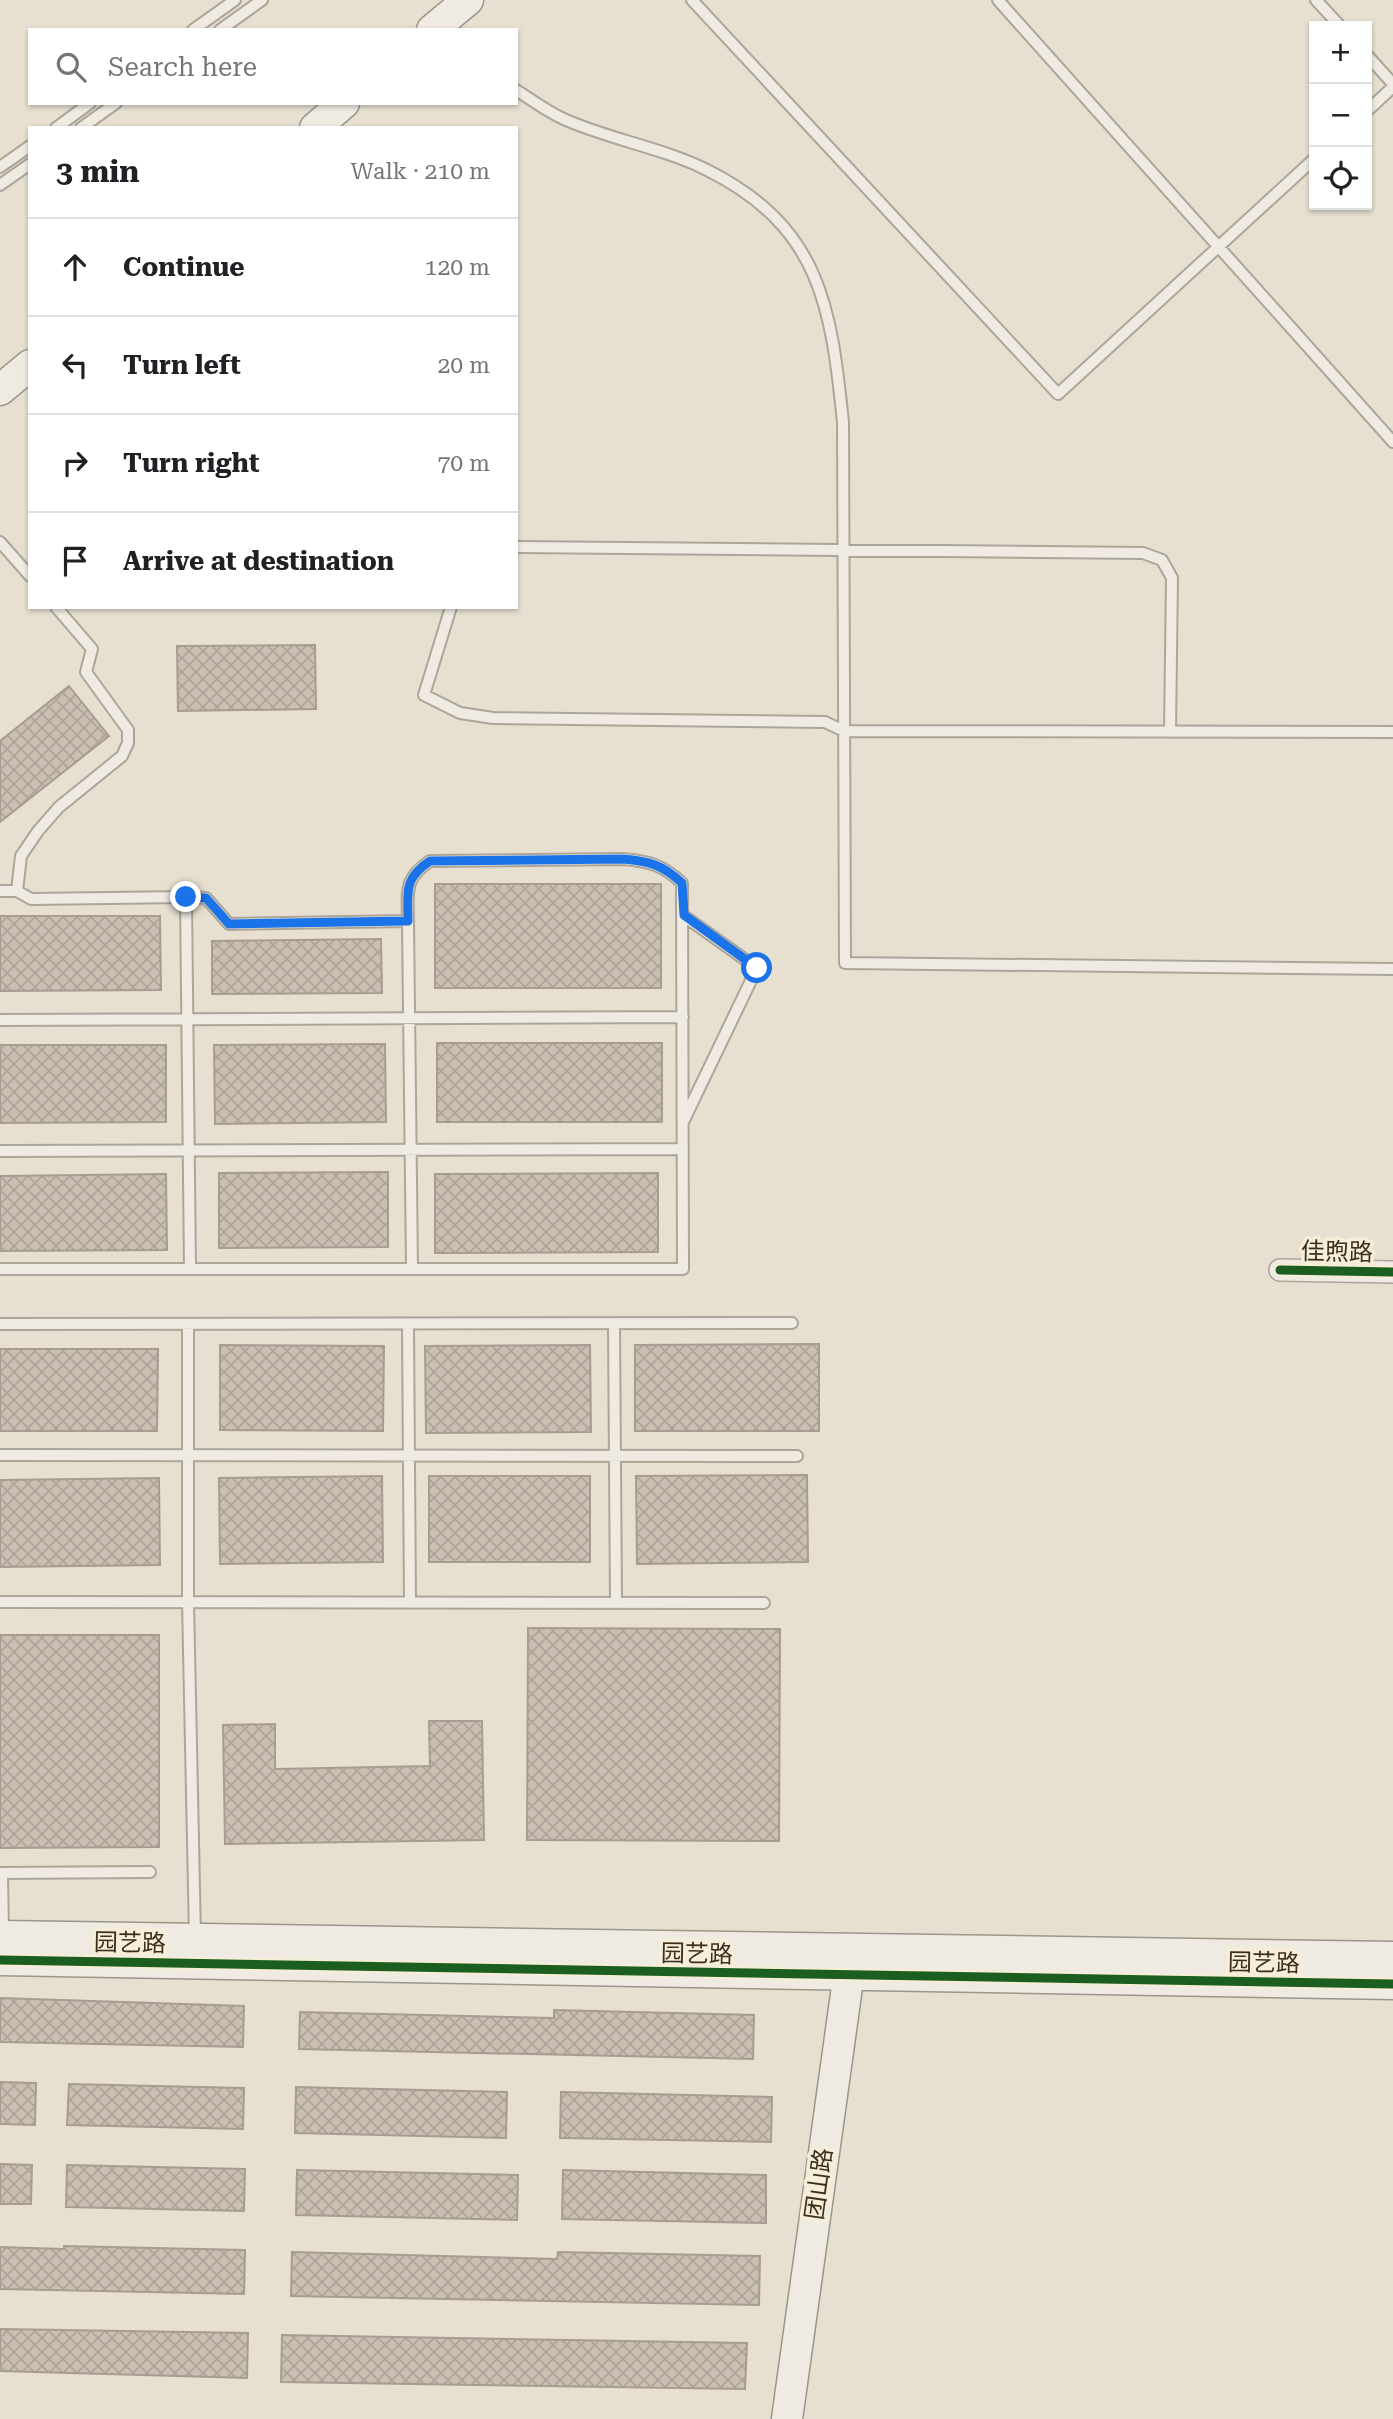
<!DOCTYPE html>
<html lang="en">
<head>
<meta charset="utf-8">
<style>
  :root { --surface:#fff; --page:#f2f2f2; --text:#202124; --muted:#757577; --line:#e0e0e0 }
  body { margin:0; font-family:"Roboto Serif","Noto Sans SC",serif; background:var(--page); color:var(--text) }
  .controls { position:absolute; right:21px; top:21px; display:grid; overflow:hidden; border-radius:0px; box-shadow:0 2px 5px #0004 }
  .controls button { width:63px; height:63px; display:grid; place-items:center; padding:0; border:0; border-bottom:2px solid var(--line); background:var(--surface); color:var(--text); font:35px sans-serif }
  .stop { position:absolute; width:21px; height:21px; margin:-16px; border:5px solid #1a73e8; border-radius:50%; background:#fff }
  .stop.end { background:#1a73e8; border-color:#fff; box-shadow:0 2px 7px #0008 }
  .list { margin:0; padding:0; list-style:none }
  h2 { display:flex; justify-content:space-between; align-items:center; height:91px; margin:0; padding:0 28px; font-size:30px }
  h2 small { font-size:23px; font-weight:400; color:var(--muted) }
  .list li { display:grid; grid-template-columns:46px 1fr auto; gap:21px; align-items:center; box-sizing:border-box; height:98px; padding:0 28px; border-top:2px solid var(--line) }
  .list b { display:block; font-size:26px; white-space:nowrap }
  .list em { font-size:23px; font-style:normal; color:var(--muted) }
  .icon { flex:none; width:38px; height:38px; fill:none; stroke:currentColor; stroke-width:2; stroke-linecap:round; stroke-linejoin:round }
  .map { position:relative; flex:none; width:1393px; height:2419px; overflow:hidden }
  .search { position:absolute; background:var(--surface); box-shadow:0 2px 5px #0004; left:28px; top:28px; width:490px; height:77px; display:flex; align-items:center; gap:18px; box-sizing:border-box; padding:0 24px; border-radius:0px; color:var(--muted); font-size:26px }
  .panel { position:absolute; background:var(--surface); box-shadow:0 2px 5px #0004; left:28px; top:126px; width:490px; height:483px; border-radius:0px }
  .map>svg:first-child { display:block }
  .building { fill:url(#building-cross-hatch); stroke:#a89c90; stroke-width:2 }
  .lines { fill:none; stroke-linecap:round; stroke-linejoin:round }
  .lane-casing { stroke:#ada599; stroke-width:14 }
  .street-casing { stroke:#ada599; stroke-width:24 }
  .secondary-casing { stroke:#9c958a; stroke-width:33 }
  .lane { stroke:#efebe3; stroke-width:10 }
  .street { stroke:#efebe3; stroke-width:21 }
  .secondary { stroke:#efebe3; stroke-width:30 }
  .cycleway-casing { stroke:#f7eed8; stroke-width:13 }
  .cycleway { stroke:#1b5e20; stroke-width:9 }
  .route { stroke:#1a73e8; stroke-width:9 }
  .labels { text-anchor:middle; stroke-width:7; stroke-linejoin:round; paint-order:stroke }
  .street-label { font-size:24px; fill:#3d2e20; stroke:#f7eed8 }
</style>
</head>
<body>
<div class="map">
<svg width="1393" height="2419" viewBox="0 0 1393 2419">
  <defs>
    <pattern id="building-cross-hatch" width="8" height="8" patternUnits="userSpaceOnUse" patternTransform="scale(1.75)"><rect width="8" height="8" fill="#cbbfb2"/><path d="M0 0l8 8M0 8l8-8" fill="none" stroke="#afa499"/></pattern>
  </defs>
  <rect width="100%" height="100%" fill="#e7e0d1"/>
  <path class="building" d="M315,645L316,709L178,711L177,646Z
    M69,686L109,736L0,822V741Z
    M435,884H661V988H435Z
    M0,916H160L161,990L0,991Z
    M381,939L382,993L212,994V941Z
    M437,1043H662V1122H437Z
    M385,1044L386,1122L215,1124L214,1045Z
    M0,1045H166V1122L0,1123Z
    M388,1172V1247L219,1248V1173Z
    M658,1173V1252L435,1253V1174Z
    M166,1174L167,1250L0,1251V1176Z
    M819,1344V1431H635V1345Z
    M220,1345L384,1346L383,1431L220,1430Z
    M590,1345L591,1432L426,1433L425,1346Z
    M0,1349H158L157,1431H0Z
    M807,1475L808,1562L637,1564L636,1476Z
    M382,1476L383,1562L220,1564L219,1478Z
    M429,1476H590V1562H429Z
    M159,1478L160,1565L0,1567V1480Z
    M528,1628L780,1629L779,1841L527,1840Z
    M0,1635H159V1847L0,1848Z
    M429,1721H482L484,1840L225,1844L223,1725L275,1724V1769L430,1766Z
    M0,1998L244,2006L243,2047L0,2042Z
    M554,2010L754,2015L753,2059L299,2049L300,2012L554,2018Z
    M0,2082L36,2083L35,2125L0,2124Z
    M69,2084L244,2088L243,2129L67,2125Z
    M296,2087L507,2092L506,2138L295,2133Z
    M561,2092L772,2097L771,2142L560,2138Z
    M0,2164L32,2165L31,2204H0Z
    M67,2165L245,2169L244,2211L66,2207Z
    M297,2170L518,2175L517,2220L296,2215Z
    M563,2170L766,2175V2223L562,2219Z
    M64,2246L245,2250L244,2294L0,2289V2247L64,2249Z
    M292,2252L557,2259L558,2252L760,2256L759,2305L291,2296Z
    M0,2329L248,2333L247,2378L0,2371Z
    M282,2335L747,2343L745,2389L281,2382Z"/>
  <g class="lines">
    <g class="lane-casing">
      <path id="lane" d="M692,0L1058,394L1314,159
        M998,0L1393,442
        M1316,0L1340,26
        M193,30L235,0
        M220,30L262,0
        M1367,55L1393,84
        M516,90C532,100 549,113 566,120C612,140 663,148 707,170C821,227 831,307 843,422L845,963L1393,969
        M1367,111L1393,87
        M56,128L90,103
        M81,128L116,103
        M0,167L30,146
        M0,185L30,164
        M0,542L30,576
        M516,547L1143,553L1162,560L1172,578L1170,732
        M451,607L424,695L460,713L493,718L825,722L844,731L1393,732
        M0,891H17L21,856L38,831L59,807L122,756L128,743V730L86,672L92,649L56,607
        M17,891L31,899L186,897L190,1269
        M186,897L206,898L229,924L408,921L412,1269
        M684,916L757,968L684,1120
        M0,1020L683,1017
        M0,1151L683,1149
        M0,1269H683L682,883C663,865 649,861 623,859L430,861C403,879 408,892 408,921
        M0,1324L792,1323
        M614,1324L616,1603
        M408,1325L410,1603
        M188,1326V1602L195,1936
        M0,1455L797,1456
        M0,1602L764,1603
        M0,1873L150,1872
        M2,1873L3,1933"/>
    </g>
    <g class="street-casing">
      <path id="street" d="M1280,1270L1393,1272"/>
    </g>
    <g class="secondary-casing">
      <path id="secondary" d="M432,30L468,0
        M315,128L344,103
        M0,390L30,365
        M0,1936L1393,1957
        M0,1960L1393,1984
        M787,2419L851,1958"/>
    </g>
    <use href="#lane" class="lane"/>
    <use href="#street" class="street"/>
    <use href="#secondary" class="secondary"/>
    <g class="cycleway-casing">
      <path id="cycleway" d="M1280,1270L1393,1272
        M0,1960L1393,1984"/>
    </g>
    <use href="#cycleway" class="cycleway"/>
  </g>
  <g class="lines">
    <path class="route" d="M186,897L206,898L229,924L408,921C408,892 403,879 430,861L623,859C649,861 663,865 682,883L684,915L757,968"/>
  </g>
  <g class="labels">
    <g class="street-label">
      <text transform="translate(1337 1252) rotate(1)" y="8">佳煦路</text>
      <text transform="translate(130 1943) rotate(1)" y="8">园艺路</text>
      <text transform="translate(697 1954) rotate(1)" y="8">园艺路</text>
      <text transform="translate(1264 1963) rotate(1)" y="8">园艺路</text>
      <text transform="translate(819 2184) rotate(-82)" y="8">团山路</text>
    </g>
  </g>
</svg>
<div class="controls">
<button>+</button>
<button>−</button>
<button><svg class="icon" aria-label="locate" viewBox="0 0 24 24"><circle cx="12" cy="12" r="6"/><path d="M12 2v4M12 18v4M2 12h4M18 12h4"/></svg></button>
</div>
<div class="stop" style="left:757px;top:968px"></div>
<div class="stop end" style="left:186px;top:897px"></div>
<div class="search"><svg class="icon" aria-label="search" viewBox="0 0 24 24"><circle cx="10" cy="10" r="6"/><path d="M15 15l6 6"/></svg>Search here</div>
<section class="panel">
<h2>3 min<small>Walk · 210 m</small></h2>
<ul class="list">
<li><svg class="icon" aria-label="ahead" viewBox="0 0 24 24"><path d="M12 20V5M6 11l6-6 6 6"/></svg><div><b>Continue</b></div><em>120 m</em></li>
<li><svg class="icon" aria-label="left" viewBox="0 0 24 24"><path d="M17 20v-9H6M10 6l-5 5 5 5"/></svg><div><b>Turn left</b></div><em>20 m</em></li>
<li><svg class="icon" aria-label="right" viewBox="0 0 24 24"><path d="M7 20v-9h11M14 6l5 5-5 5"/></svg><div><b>Turn right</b></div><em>70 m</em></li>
<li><svg class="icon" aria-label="arrive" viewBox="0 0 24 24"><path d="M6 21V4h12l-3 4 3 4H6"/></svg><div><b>Arrive at destination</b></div></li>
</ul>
</section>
</div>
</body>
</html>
